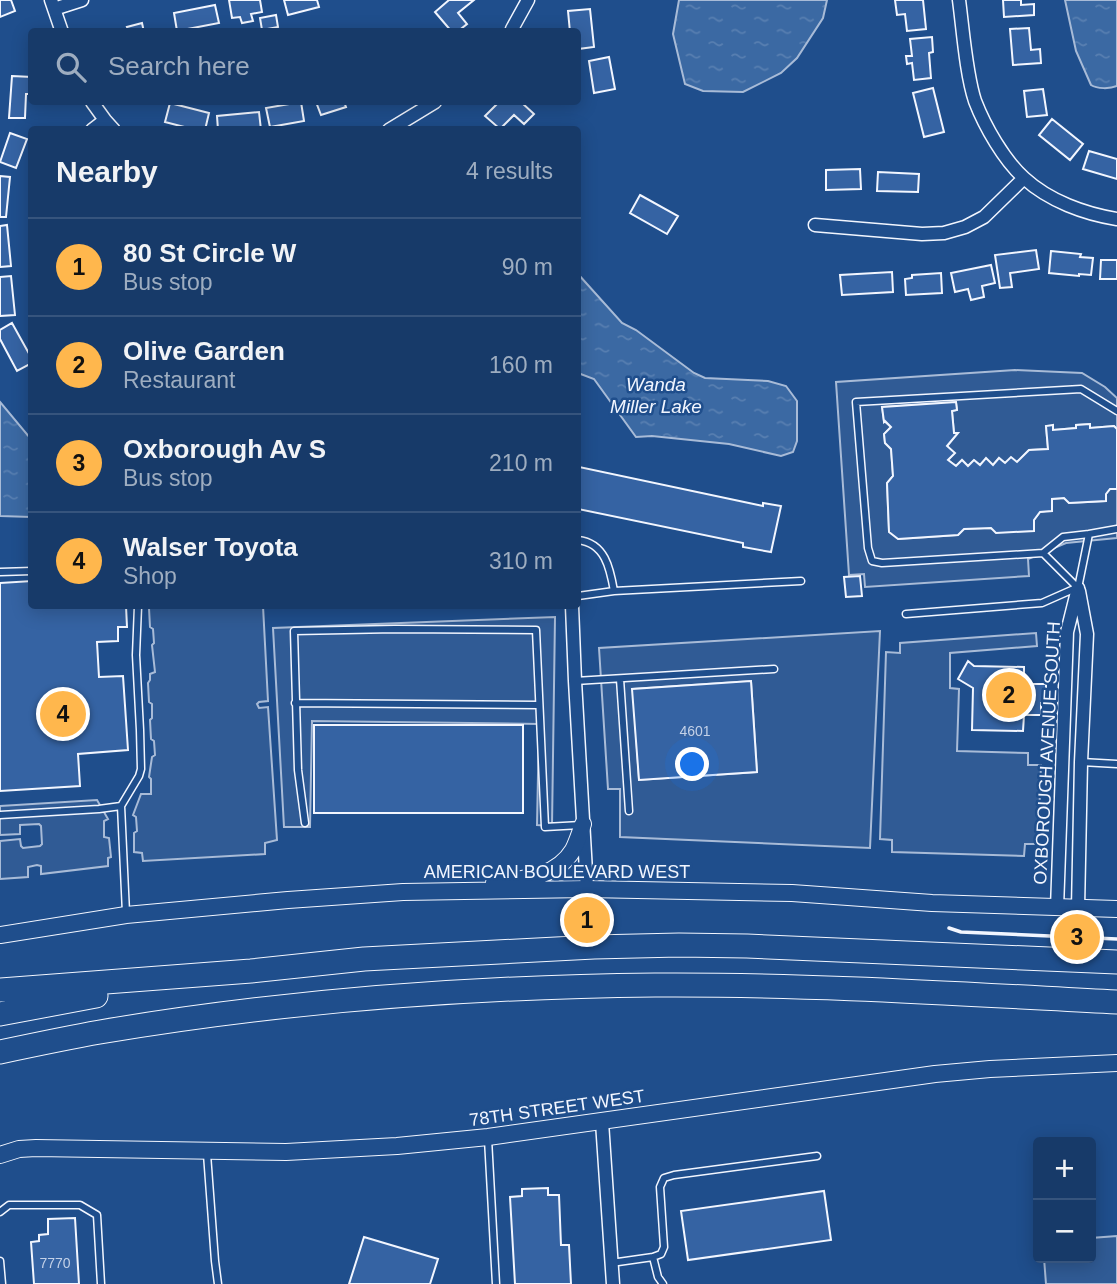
<!DOCTYPE html>
<html lang="en">
<head>
<meta charset="utf-8">
<style>
  :root { --surface:#173a69; --page:#244571; --text:#f1f3f6; --muted:#9eadc0; --line:#36547d; --accent:#ffb74d }
  body { margin:0; font-family:Arial,sans-serif; background:var(--page); color:var(--text) }
  .controls { position:absolute; right:21px; bottom:21px; display:grid; overflow:hidden; border-radius:7px; box-shadow:0 4px 18px #0003 }
  .controls button { width:63px; height:63px; display:grid; place-items:center; padding:0; border:0; border-bottom:2px solid var(--line); background:var(--surface); color:var(--text); font:35px sans-serif }
  .you { position:absolute; left:693px; top:765px; width:24px; height:24px; margin:-18px; border:5px solid #fff; border-radius:50%; background:#1a73e8; box-shadow:0 0 0 10px #1a73e833 }
  .badge { display:grid; place-items:center; width:46px; height:46px; border-radius:50%; background:var(--accent); color:#111; font-size:23px; font-weight:700 }
  .pin { position:absolute; translate:-50% -50%; border:4px solid #fff; box-shadow:0 2px 7px #0006 }
  .list { margin:0; padding:0; list-style:none }
  h2 { display:flex; justify-content:space-between; align-items:center; height:91px; margin:0; padding:0 28px; font-size:30px }
  h2 small { font-size:23px; font-weight:400; color:var(--muted) }
  .list li { display:grid; grid-template-columns:46px 1fr auto; gap:21px; align-items:center; box-sizing:border-box; height:98px; padding:0 28px; border-top:2px solid var(--line) }
  .list b { display:block; font-size:26px; white-space:nowrap }
  .list p { margin:0; font-size:23px; white-space:nowrap; color:var(--muted) }
  .list em { font-size:23px; font-style:normal; color:var(--muted) }
  .icon { flex:none; width:38px; height:38px; fill:none; stroke:currentColor; stroke-width:2; stroke-linecap:round; stroke-linejoin:round }
  .map { position:relative; flex:none; width:1117px; height:1284px; overflow:hidden }
  .search { position:absolute; background:var(--surface); box-shadow:0 4px 18px #0003; left:28px; top:28px; width:553px; height:77px; display:flex; align-items:center; gap:18px; box-sizing:border-box; padding:0 24px; border-radius:7px; color:var(--muted); font-size:26px }
  .panel { position:absolute; background:var(--surface); box-shadow:0 4px 18px #0003; left:28px; top:126px; width:553px; height:483px; border-radius:7px }
  .map>svg:first-child { display:block }
  .parking { fill:#305b95; stroke:#a8bbd7; stroke-width:2; fill-rule:evenodd }
  .water { fill:url(#water-ripples); stroke:#a8bbd7; stroke-width:2 }
  .building { fill:#3563a3; stroke:#f2f6ff; stroke-width:2 }
  .lines { fill:none; stroke-linecap:round; stroke-linejoin:round }
  .service-casing { stroke:#f2f6ff; stroke-width:9 }
  .minor-casing { stroke:#f2f6ff; stroke-width:15 }
  .tertiary-casing { stroke:#f2f6ff; stroke-width:18 }
  .motorway-casing { stroke:#f2f6ff; stroke-width:25 }
  .service { stroke:#1f4e8c; stroke-width:6 }
  .minor { stroke:#1f4e8c; stroke-width:12 }
  .tertiary { stroke:#1f4e8c; stroke-width:16 }
  .motorway { stroke:#1f4e8c; stroke-width:23 }
  .wall { stroke:#f2f6ff; stroke-width:3.5 }
  .labels { text-anchor:middle; stroke-width:5; stroke-linejoin:round; paint-order:stroke }
  .number-label { font-size:14px; fill:#c3d1e8 }
  .street-label { font-size:18px; fill:#f2f6ff; stroke:#1f4e8c }
  .water-label { font-size:19px; font-style:italic; fill:#f2f6ff; stroke:#1f4e8c }
</style>
</head>
<body>
<div class="map">
<svg width="1117" height="1284" viewBox="0 0 1117 1284">
  <defs>
    <pattern id="water-ripples" width="26" height="14" patternUnits="userSpaceOnUse" patternTransform="scale(1.75)"><rect width="26" height="14" fill="#3b69a3"/><path d="M2 4q2-2 4 0t4 0M15 11q2-2 4 0t4 0" fill="none" stroke="#587fb1"/></pattern>
  </defs>
  <rect width="100%" height="100%" fill="#1f4e8c"/>
  <path class="parking" d="M1015,370L1082,373L1105,387L1117,398V429L1114,426L1090,428V424L1076,425V428L1053,430L1052,426H1046L1048,449L1029,450L1017,462L1005,463L999,458L993,465H980L974,460L968,466L962,460L956,466L948,460L954,453L947,446L957,434L954,433L952,411L957,410L956,402L882,407L884,421L891,427L884,434L885,443L891,449L893,476L887,483L889,531L899,539L958,535L964,529L991,528L1034,531V520L1040,512L1052,510V499L1064,498L1069,503L1105,501L1106,494L1110,489H1117V538L1066,543L1028,559L1029,576L865,587L864,574L849,575L836,382Z
    M152,606H263L268,701L259,702L257,704L259,708L268,707L277,840L265,843V854L143,861L142,853L134,852V833L137,831L136,817L133,815L141,794H151V779L149,777L152,757L155,755L154,741L151,739L150,720L152,718V704L149,702L148,683L150,680V674L155,672L152,645L154,643L153,629L150,627L149,608Z
    M555,617L552,826L537,825L539,724L312,721L310,827H284L273,628Z
    M880,631L870,848L620,837V789H608L599,648ZM751,681L757,772L639,780L633,689Z
    M1036,633L1037,646L950,653V688L959,689L957,751L1028,753V765H1041L1038,844H1025L1024,856L892,852V840L880,839L886,652L900,653V643Z
    M97,800L108,819L104,821V837L109,838L111,857L108,858V866L41,874V866L37,865L28,867V877L0,879V841L20,839L21,846L23,848L40,846L42,844L41,826L39,824L20,825V834L0,835V806Z
    M1117,1236V1284H1046L1044,1258H1091V1238Z"/>
  <path class="water" d="M679,0H827L823,18L797,58L781,73L743,92L703,91L685,84L673,34Z
    M1065,0H1117V86C1110,89 1097,89 1091,85L1076,51Z
    M578,274L622,323L636,330L694,373L705,378L768,381L786,386L797,401V441L793,452L781,456L729,444L652,436L636,437L594,379L578,373Z
    M0,402L31,439V517L0,516Z"/>
  <path class="building" d="M0,0H11L15,11L0,17Z
    M229,0H260L262,12L251,14L253,21L242,23L240,17L232,18Z
    M284,0H317L319,7L288,15Z
    M449,0H474L458,13L467,24L457,32H452L435,12Z
    M895,0H923L926,29L907,31L905,14L897,15Z
    M1003,0H1021V5L1034,4V15L1004,17Z
    M215,5L219,23L177,31L174,13Z
    M590,9L594,47L578,49V32H570L568,11Z
    M276,15L278,27L262,30L260,18Z
    M142,23L144,32H119L128,29L127,27Z
    M1029,28L1031,50L1040,49L1041,63L1013,65L1010,29Z
    M932,37L933,52L929,53L931,78L914,80L912,63L907,64L906,56H912L910,39Z
    M609,57L615,89L594,93L589,61Z
    M12,76L32,77V94H26L25,118H9Z
    M933,88L944,132L924,137L913,93Z
    M1043,89L1047,115L1027,117L1024,91Z
    M301,102L304,121L270,127L266,108Z
    M316,102H344L346,107L321,115Z
    M499,102H521L534,114L524,124L514,115L500,129L485,116Z
    M170,103L209,113L205,130H196L165,122Z
    M259,112L261,130H218L217,116Z
    M1052,119L1083,144L1070,160L1039,135Z
    M10,133L27,139L16,168L0,162Z
    M1089,151L1117,159V179L1083,169Z
    M860,169L861,189L826,190V170Z
    M878,172L919,174L918,192L877,191Z
    M0,176L10,177L6,217H0Z
    M640,195L678,216L667,234L630,213Z
    M7,225L11,266L0,267V226Z
    M1036,250L1039,269L1010,273L1012,287L1000,288L995,255Z
    M1051,251L1081,254L1080,257L1093,258L1091,275L1079,274V276L1049,273Z
    M1101,260H1117V279H1100Z
    M991,265L995,283L982,286L984,297L971,300L968,289L955,292L951,273Z
    M892,272L893,292L842,295L840,275Z
    M941,273L942,293L906,295L905,279L912,278V275Z
    M11,276L15,315L0,316V277Z
    M12,323L32,359V363L17,371L0,339V330Z
    M956,402L957,410L952,411L954,433H958L947,446L955,453L948,460L956,466L962,460L968,466L974,460L980,465L986,458L993,465L999,458L1005,463L1011,457L1017,462L1029,450L1048,449L1046,426L1053,425V430L1076,428V425L1090,424V428L1114,426L1117,429V489H1110L1106,494V501L1069,503L1064,498L1052,499V511L1040,512L1034,520V531L996,533L991,528L964,529L958,535L898,539L889,532L887,483L893,476L891,449L885,443L884,434L891,427L885,421L884,422L882,407Z
    M578,447L579,467L763,506V503L781,506L771,552L743,547V543L578,509Z
    M860,576L862,596L846,597L844,577Z
    M32,581V606H126L127,627H118V641L97,642L99,677L123,676L128,750L78,754L80,786L0,791V583Z
    M968,661L974,666L1024,667V684H1046V703H1041V715H1024L1023,731L972,730L973,688L958,679Z
    M751,681L757,772L639,780L632,689Z
    M314,725H523V813H314Z
    M548,1188V1195H559L561,1245H569L571,1284H515L510,1197L522,1196V1189Z
    M824,1191L831,1240L688,1260L681,1211Z
    M75,1218L79,1284H34L31,1242L39,1241V1235L48,1234V1219Z
    M364,1237L438,1259L430,1284H349Z"/>
  <g class="lines">
    <g class="service-casing">
      <path id="service" d="M578,540C605,543 610,568 614,591
        M1043,553L1063,537L1089,534
        M0,572L32,571
        M1078,588L1043,553L882,563L872,561L868,548L856,402L1081,389L1117,411
        M1078,588L1089,534L1117,529
        M578,596L614,591L801,581
        M906,614L1042,603L1076,588
        M620,679L629,811
        M575,681L774,669
        M295,703L539,705
        M1081,762L1117,764
        M0,815L99,809L121,806
        M305,823L298,770L294,631L395,629L536,630L545,827L581,825
        M126,913L121,806L139,776L141,769L140,730L136,655L138,606
        M488,1139L496,1284
        M207,1154L215,1261L218,1284
        M0,1212L9,1205H80L97,1215L101,1284
        M653,1257L658,1277L663,1284
        M0,1261L2,1284
        M611,1263L653,1257L661,1254L664,1247L660,1187L664,1178L674,1175L817,1156"/>
    </g>
    <g class="minor-casing">
      <path id="minor" d="M51,0L62,32
        M959,0C963,30 966,74 975,101C985,127 1004,160 1024,178C1049,201 1085,214 1117,219
        M54,9L82,0
        M512,29L528,0
        M92,102L105,120L114,130
        M92,130L105,120
        M389,130L435,102
        M815,225L922,234L944,233L965,227L984,217L1024,178
        M572,606L575,681L587,889
        M1057,908L1067,632L1078,588
        M1078,908L1081,762L1087,634L1079,591
        M602,1122L613,1284"/>
    </g>
    <g class="tertiary-casing">
      <path id="tertiary" d="M494,883C523,879 556,878 573,850C577,842 580,833 583,824
        M0,935L126,915L288,900L403,892L587,889L792,893L932,903L1117,909
        M0,1155L19,1149L36,1148L286,1152L397,1146L488,1137L935,1074L990,1069L1117,1063"/>
    </g>
    <g class="motorway-casing">
      <path id="motorway" d="M0,990L251,971L364,959L594,947L679,945L747,946L1117,962
        M0,1014L96,996
        M0,1052C33,1045 66,1038 100,1032C283,1001 470,987 655,985C809,984 963,994 1117,1002"/>
    </g>
    <use href="#service" class="service"/>
    <use href="#minor" class="minor"/>
    <use href="#tertiary" class="tertiary"/>
    <use href="#motorway" class="motorway"/>
    <path class="wall" d="M949,928L961,932L1117,939"/>
  </g>
  <g class="labels">
    <g class="number-label">
      <text x="695" y="736">4601</text>
      <text x="55" y="1268">7770</text>
    </g>
    <g class="street-label">
      <text transform="translate(1047 753) rotate(-87)" y="6">OXBOROUGH AVENUE SOUTH</text>
      <text x="557" y="878">AMERICAN BOULEVARD WEST</text>
      <text transform="translate(557 1108) rotate(-8)" y="6">78TH STREET WEST</text>
    </g>
    <g class="water-label">
      <text x="656" y="391">Wanda<tspan x="656" dy="22">Miller Lake</tspan></text>
    </g>
  </g>
</svg>
<div class="controls">
<button>+</button>
<button>−</button>
</div>
<div class="you"></div>
<div class="pin badge" style="left:587px;top:920px">1</div>
<div class="pin badge" style="left:1009px;top:695px">2</div>
<div class="pin badge" style="left:1077px;top:937px">3</div>
<div class="pin badge" style="left:63px;top:714px">4</div>
<div class="search"><svg class="icon" aria-label="search" viewBox="0 0 24 24"><circle cx="10" cy="10" r="6"/><path d="M15 15l6 6"/></svg>Search here</div>
<section class="panel">
<h2>Nearby<small>4 results</small></h2>
<ul class="list">
<li><span class="badge">1</span><div><b>80 St Circle W</b><p>Bus stop</p></div><em>90 m</em></li>
<li><span class="badge">2</span><div><b>Olive Garden</b><p>Restaurant</p></div><em>160 m</em></li>
<li><span class="badge">3</span><div><b>Oxborough Av S</b><p>Bus stop</p></div><em>210 m</em></li>
<li><span class="badge">4</span><div><b>Walser Toyota</b><p>Shop</p></div><em>310 m</em></li>
</ul>
</section>
</div>
</body>
</html>
